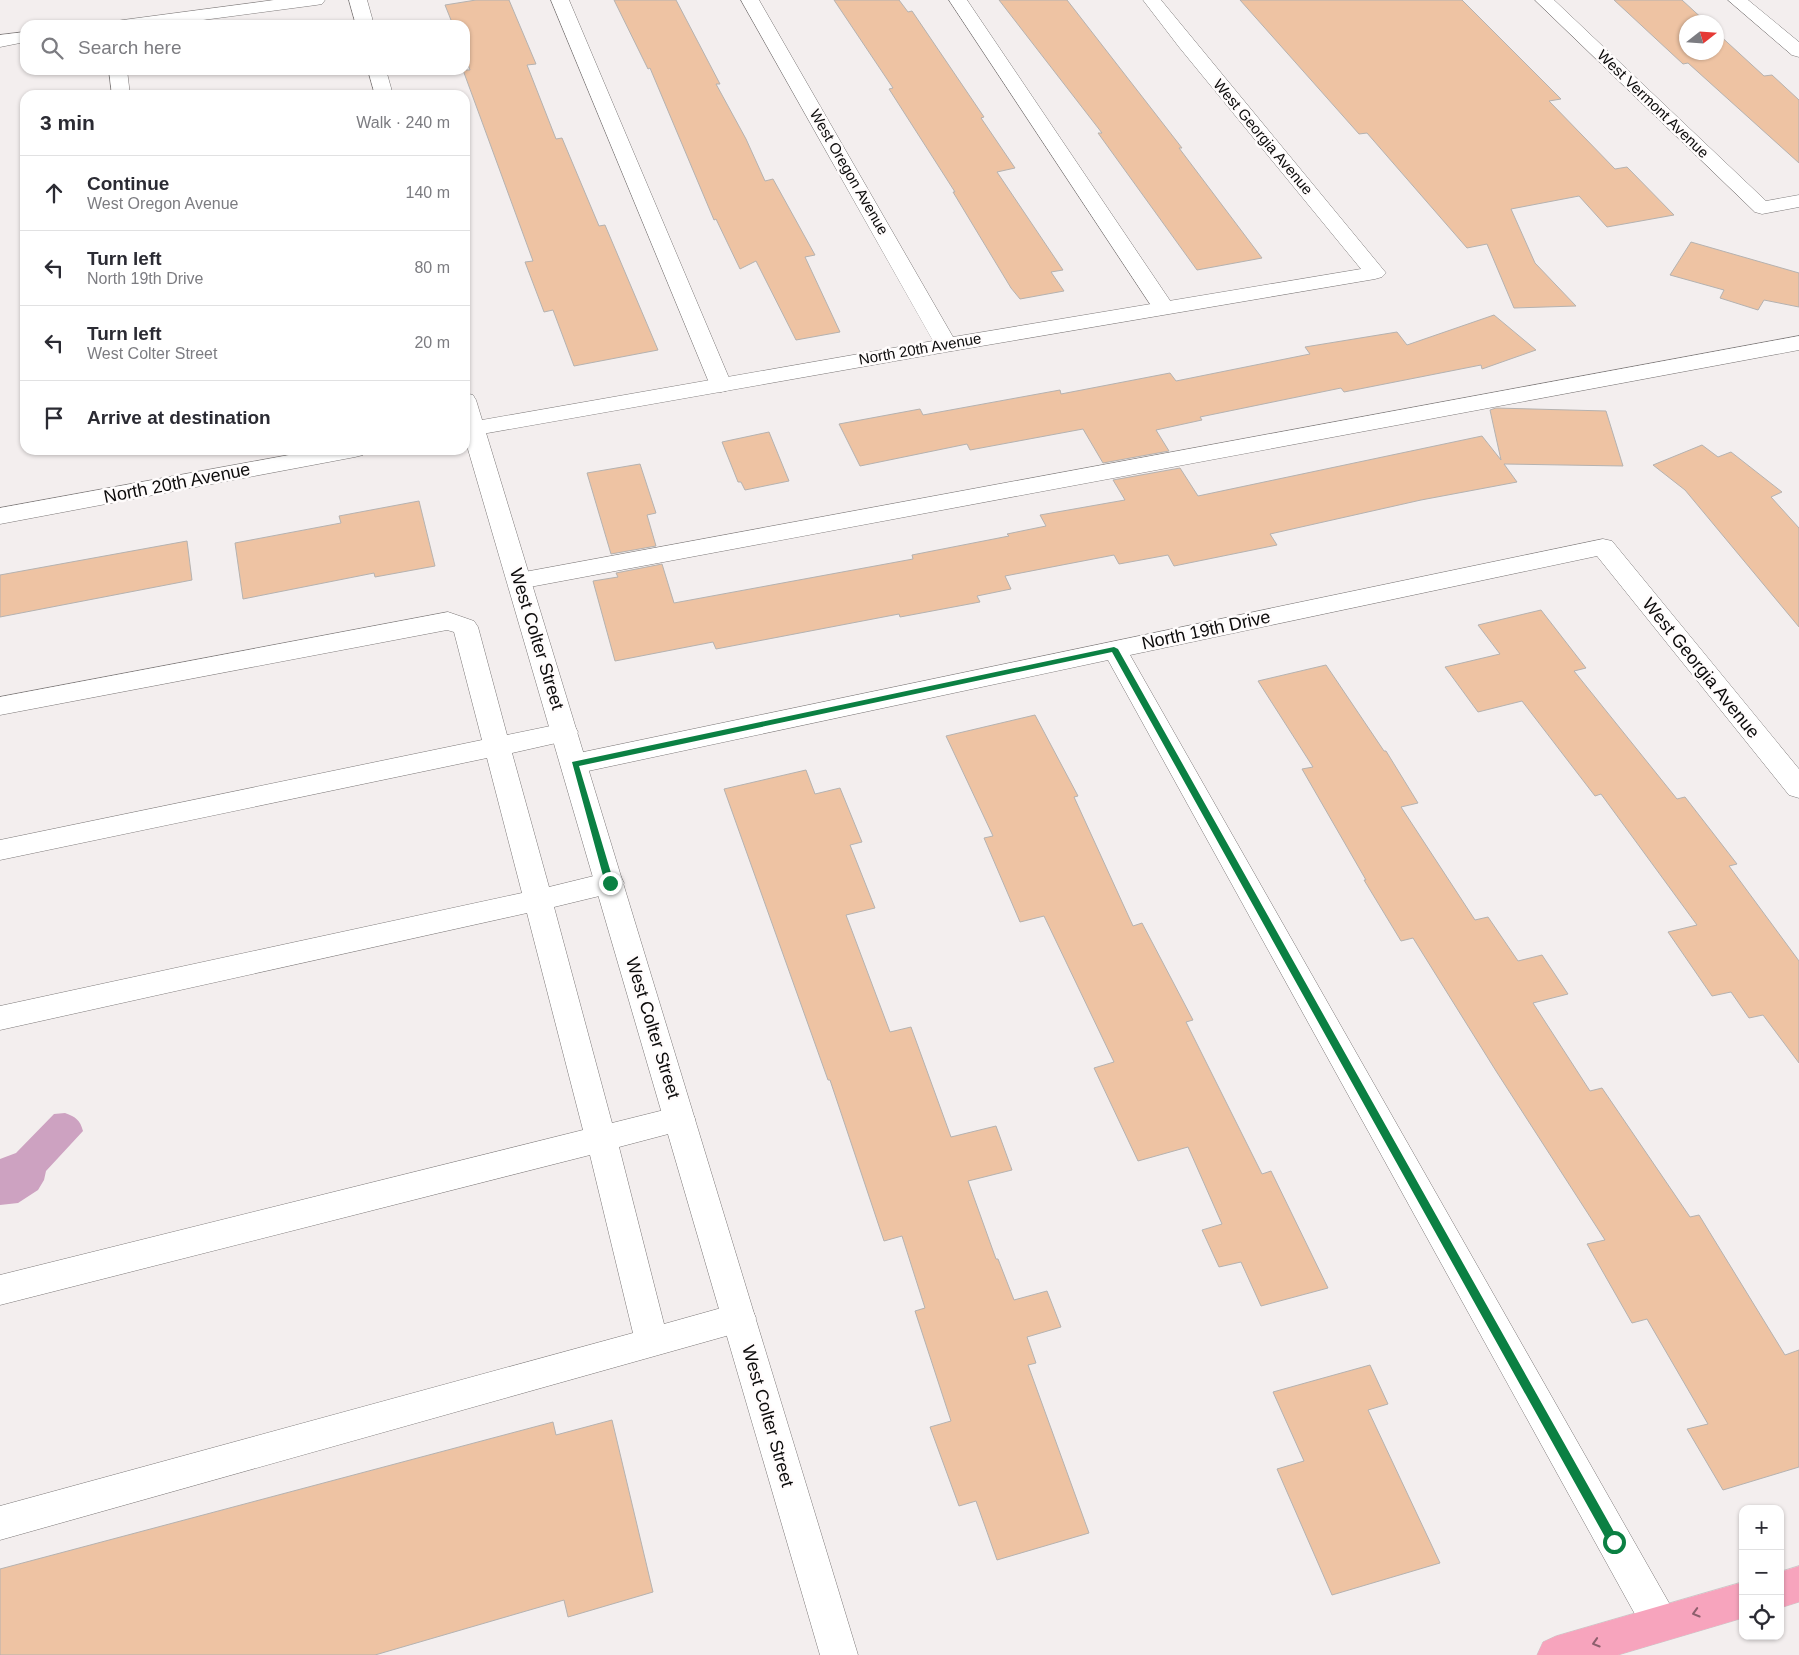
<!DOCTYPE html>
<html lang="en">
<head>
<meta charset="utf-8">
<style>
  :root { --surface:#fff; --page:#f7f7f7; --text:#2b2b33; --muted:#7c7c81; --line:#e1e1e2 }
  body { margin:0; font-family:Helvetica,sans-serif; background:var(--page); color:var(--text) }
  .controls { position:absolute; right:15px; bottom:15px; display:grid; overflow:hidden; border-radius:10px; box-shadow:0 1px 4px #0004 }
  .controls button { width:45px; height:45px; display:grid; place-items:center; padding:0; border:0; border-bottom:1px solid var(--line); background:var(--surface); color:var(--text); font:25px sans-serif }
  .compass { position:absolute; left:1679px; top:15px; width:45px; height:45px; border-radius:50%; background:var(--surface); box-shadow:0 1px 4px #0004; rotate:73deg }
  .stop { position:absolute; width:15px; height:15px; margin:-11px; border:4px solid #0b8043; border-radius:50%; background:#fff }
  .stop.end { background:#0b8043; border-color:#fff; box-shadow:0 1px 5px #0008 }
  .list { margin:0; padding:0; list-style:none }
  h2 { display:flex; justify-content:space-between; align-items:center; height:65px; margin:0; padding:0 20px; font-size:21px }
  h2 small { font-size:16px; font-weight:400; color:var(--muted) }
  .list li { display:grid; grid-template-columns:32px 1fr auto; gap:15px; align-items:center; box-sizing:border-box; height:75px; padding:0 20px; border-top:1px solid var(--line) }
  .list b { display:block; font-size:19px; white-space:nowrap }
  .list p { margin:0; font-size:16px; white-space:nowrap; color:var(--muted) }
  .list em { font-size:16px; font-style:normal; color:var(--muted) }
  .icon { flex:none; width:28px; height:28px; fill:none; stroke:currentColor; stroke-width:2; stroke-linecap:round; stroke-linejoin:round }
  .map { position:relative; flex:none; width:1799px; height:1655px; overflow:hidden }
  .search { position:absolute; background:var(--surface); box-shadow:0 1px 4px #0004; left:20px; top:20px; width:450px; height:55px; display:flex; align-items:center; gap:12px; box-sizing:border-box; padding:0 18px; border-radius:15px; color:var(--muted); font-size:19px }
  .panel { position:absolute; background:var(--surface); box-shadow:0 1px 4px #0004; left:20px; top:90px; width:450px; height:365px; border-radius:15px }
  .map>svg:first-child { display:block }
  .water { fill:#cda2c1 }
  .building { fill:#eec3a3; stroke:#b5b2b0 }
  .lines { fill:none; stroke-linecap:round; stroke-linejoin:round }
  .service-casing { stroke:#7c7878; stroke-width:1 }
  .minor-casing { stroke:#7c7878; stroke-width:1 }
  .tertiary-casing { stroke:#7c7878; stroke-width:1 }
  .primary-casing { stroke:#cac9c9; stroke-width:1 }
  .service { fill:#fff; fill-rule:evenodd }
  .minor { fill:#fff; fill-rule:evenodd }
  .tertiary { fill:#fff; fill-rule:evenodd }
  .primary { fill:#f7a4bd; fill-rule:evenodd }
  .oneway { stroke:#8d5f6d }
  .route { fill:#0b8043 }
  .labels { text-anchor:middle; stroke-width:5; stroke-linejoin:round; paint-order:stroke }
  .far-street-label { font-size:15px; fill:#0c0b0b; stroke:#fffcfc }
  .street-label { font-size:18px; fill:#0c0b0b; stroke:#fffcfc }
</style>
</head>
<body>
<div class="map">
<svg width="1799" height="1655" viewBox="0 0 1799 1655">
  <rect width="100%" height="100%" fill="#f3eeee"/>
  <path class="water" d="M65,1113C76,1117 80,1120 83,1131L46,1171L44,1180L38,1190L18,1203L0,1205V1159L16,1153L54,1114Z"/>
  <path class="building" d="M476,0H509L536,64L527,65L556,139L562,138L599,226L605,225L658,350L574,366L553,310L544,312L525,262L533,261L463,70H470L465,56V25H453L445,5Z
    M614,0H676L720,84H716L746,139L765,181L773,179L815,255L805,257L840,332L796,340L756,261L740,269L716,219L714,220L650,68L648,69Z
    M834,0H899L908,12L912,11L984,117L981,118L1015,168L997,172L1063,270L1051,272L1064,291L1020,299L1011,288L953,192H955L889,89L893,88Z
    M999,0H1067L1182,148H1179L1262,258L1197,270L1098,133H1102Z
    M1240,0H1462L1561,99L1549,101L1615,169L1627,167L1674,215L1607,227L1579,196L1511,209L1535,263L1576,306L1514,308L1487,244L1467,248L1367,133L1359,134Z
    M1614,0H1682L1706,22H1686V52H1716V32L1764,76L1772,75L1799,100V163L1688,63L1683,64Z
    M1691,242L1799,273V307L1764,300L1758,310L1720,298L1724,290L1670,275Z
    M1494,315L1536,350L1482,369L1481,365L1344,392L1341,388L1200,417L1202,420L1156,430L1169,451L1103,463L1083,429L970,450L967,444L860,466L839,424L920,409L923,415L1060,390L1061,394L1170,373L1176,381L1310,354L1305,347L1397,332L1407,345Z
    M1496,408L1606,411L1623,466L1504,464L1517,482L1421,500L1270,534L1277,545L1174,566L1168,555L1119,564L1114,555L1005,576L1011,589L977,596L980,602L900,617L899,614L716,649L713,642L615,661L593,581L618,577L616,573L662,564L674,603L913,559L912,555L1009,536L1007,534L1046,526L1040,515L1125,500L1113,480L1180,468L1198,496L1482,436L1501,460L1490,410Z
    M769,432L789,481L745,490L741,482H738L722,442Z
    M1702,445L1718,457L1731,452L1782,492L1771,497L1799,528V627L1685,490L1653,465Z
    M640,464L656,513L647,515L656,546L611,554L587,473Z
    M419,501L435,566L375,577L374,573L243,599L235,543L341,523L339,516Z
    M187,541L192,580L0,617V575Z
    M1541,610L1586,668L1574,671L1677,799L1685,797L1737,864L1729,866L1799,961V1063L1763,1015L1749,1018L1731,992L1712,996L1668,932L1697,925L1601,794L1595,796L1522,701L1478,712L1445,667L1500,654L1478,625Z
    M1326,665L1384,751H1386L1418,803L1401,807L1475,920L1488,917L1518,961L1542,955L1568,994L1533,1003L1590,1091L1602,1088L1690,1217L1699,1215L1785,1355L1799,1350V1467L1723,1490L1687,1429L1708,1424L1647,1319L1632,1323L1587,1244L1605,1240L1496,1071L1413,938L1401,941L1364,880H1366L1302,769L1313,767L1258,681Z
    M1035,715L1078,796L1074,797L1133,926L1142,923L1193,1020L1186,1022L1262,1174L1271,1171L1328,1288L1261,1306L1241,1262L1219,1267L1202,1230L1222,1224L1188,1147L1138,1161L1094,1068L1114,1062L1044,916L1020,922L984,838L993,836L946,736Z
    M806,770L815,794L840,788L862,842L850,845L875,908L846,915L890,1032L911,1027L951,1137L996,1126L1012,1170L968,1181L996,1259H998L1014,1300L1047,1291L1061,1327L1027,1337L1036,1363L1028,1365L1089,1533L997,1560L976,1501L959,1506L930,1427L951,1421L915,1311L925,1308L902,1236L884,1241L830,1080H828L724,789Z
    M1370,1365L1388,1404L1368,1410L1440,1563L1332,1595L1277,1469L1304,1461L1273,1392Z
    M612,1420L653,1592L568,1617L564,1600L375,1655H0V1569L553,1422L556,1435Z"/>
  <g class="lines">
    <g class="service-casing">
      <path id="service" d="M551,0H569L732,385L729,390L721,392L713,390L710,385Z
        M949,0H967L1175,308L1172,313L1164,314L1156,313Z
        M1728,0H1748L1799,42V57L1792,55Z
        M109,70H127L130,95H112Z
        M1799,336V350L519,589L510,587L507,581L510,575L519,573Z
        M448,612L474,621L478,627L507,735L565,723L574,725L578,732L574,739L512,753L549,887L610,872L620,875L624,883L620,891L554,907L612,1123L680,1106L691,1110L695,1119L691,1128L619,1147L664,1324L739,1303L751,1307L756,1318L751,1329L0,1540V1506L633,1333L590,1155L0,1305V1275L583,1130L527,913L0,1030V1006L522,893L487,758L0,860V840L482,740L454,632L447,630L0,715V697Z"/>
    </g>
    <g class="minor-casing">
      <path id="minor" d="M274,0H325L322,4L316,5L165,25H114L117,21L123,20Z
        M741,0H759L953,337L1361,269L1179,47L1143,0H1161L1386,273L1382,277L1375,279L946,352L465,437V423L933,341Z
        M1535,0H1554L1766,201L1799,195V207L1762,214L1755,212Z
        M25,32V42L0,47V35Z
        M316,450H367L363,455L355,457L0,524V508Z
        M1603,539L1612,541L1799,769V798L1789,795L1597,556L1130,655L1673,1610L1678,1623L1673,1636L1660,1641L1647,1636L1108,660L574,774L565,771L561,764L565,757L574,754Z"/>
    </g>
    <g class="tertiary-casing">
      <path id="tertiary" d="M349,0H367L374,25H356Z
        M368,70H386L393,95H375Z
        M465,393L473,395L476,400L858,1655H820L465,439Z"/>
    </g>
    <g class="primary-casing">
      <path id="primary" d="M1799,1566V1602L1780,1608V1572Z
        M1743,1582V1618L1618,1655H1537L1543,1642L1556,1636Z"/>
    </g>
    <use href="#service" class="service"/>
    <use href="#minor" class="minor"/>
    <use href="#tertiary" class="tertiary"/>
    <use href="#primary" class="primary"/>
  </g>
  <defs><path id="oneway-chevron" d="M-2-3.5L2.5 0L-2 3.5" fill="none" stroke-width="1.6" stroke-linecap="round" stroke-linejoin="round" transform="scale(1.25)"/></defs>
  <g class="oneway">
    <use href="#oneway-chevron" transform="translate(1696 1613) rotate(164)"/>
    <use href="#oneway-chevron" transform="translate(1596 1643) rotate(163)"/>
  </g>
  <path class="route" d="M1114,647L1118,649L1618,1539V1546H1610L1112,652L579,766L614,883L610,886L605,883L572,762Z"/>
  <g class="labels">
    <g class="far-street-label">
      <text transform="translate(1653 104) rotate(44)" y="5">West Vermont Avenue</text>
      <text transform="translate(1263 137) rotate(50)" y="5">West Georgia Avenue</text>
      <text transform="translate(849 172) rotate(60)" y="5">West Oregon Avenue</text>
      <text transform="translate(920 349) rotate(-10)" y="5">North 20th Avenue</text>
    </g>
    <g class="street-label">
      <text transform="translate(177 483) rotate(-11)" y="6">North 20th Avenue</text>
      <text transform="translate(1206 630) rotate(-12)" y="6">North 19th Drive</text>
      <text transform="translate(537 639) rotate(73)" y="6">West Colter Street</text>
      <text transform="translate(1701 668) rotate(51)" y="6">West Georgia Avenue</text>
      <text transform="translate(653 1028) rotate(73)" y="6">West Colter Street</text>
      <text transform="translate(768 1416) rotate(74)" y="6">West Colter Street</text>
    </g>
  </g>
</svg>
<div class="controls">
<button>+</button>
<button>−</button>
<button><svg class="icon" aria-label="locate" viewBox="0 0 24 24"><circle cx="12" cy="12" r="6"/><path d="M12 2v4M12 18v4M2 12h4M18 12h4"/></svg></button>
</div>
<svg class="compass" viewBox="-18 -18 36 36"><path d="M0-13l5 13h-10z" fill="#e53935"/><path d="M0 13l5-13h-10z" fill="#7c7c81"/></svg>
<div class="stop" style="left:1614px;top:1542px"></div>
<div class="stop end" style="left:610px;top:883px"></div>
<div class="search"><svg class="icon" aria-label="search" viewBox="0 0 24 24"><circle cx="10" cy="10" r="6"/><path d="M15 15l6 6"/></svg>Search here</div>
<section class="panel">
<h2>3 min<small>Walk · 240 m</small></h2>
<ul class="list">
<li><svg class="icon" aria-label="ahead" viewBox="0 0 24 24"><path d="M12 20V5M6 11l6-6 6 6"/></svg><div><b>Continue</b><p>West Oregon Avenue</p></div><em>140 m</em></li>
<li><svg class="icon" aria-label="left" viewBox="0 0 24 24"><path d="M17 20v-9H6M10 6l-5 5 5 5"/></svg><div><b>Turn left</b><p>North 19th Drive</p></div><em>80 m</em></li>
<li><svg class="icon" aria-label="left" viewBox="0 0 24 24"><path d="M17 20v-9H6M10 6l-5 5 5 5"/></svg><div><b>Turn left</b><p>West Colter Street</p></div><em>20 m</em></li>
<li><svg class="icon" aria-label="arrive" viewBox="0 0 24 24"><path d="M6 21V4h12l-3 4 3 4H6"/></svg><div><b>Arrive at destination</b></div></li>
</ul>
</section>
</div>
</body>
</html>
